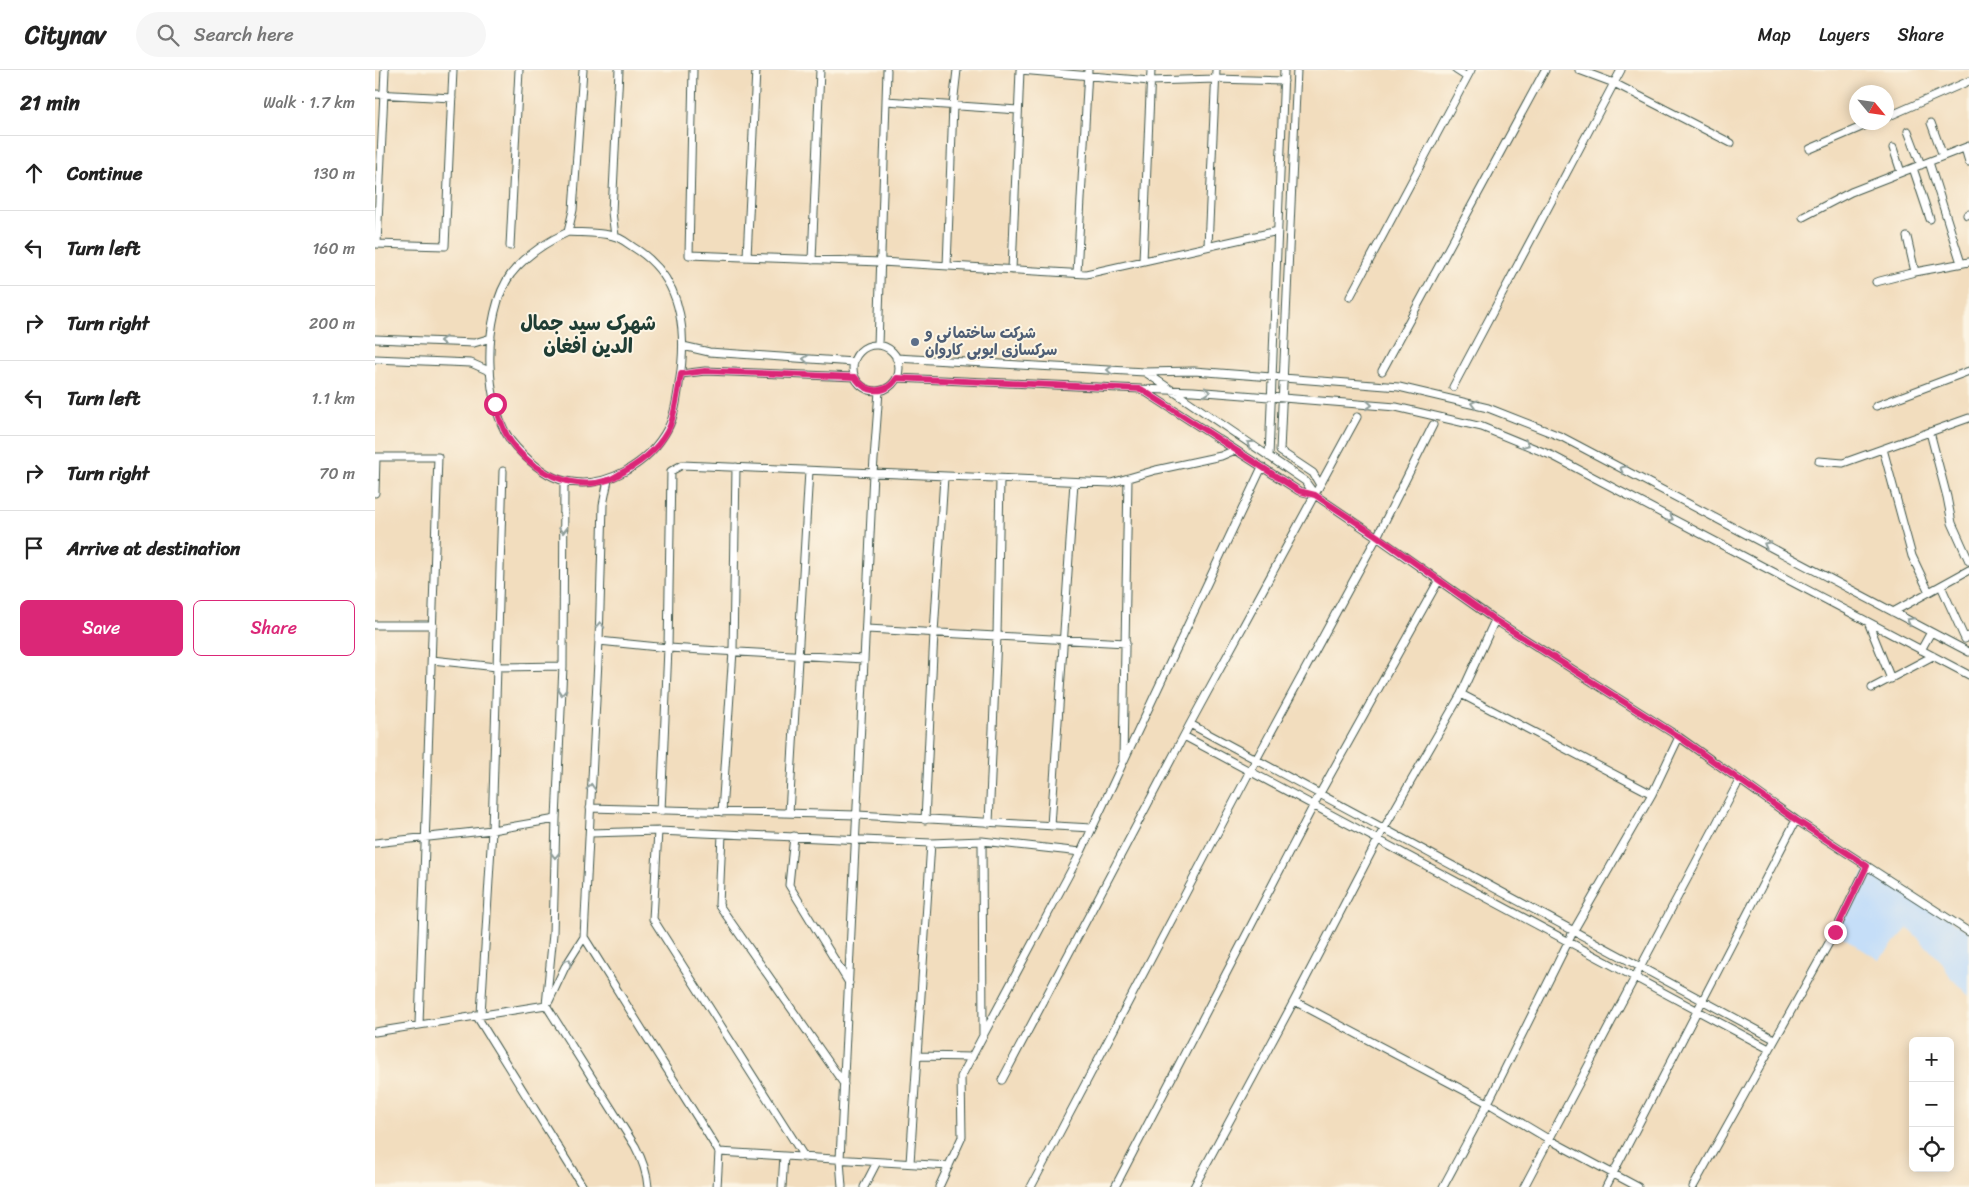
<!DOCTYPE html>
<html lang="en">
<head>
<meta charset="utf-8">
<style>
  :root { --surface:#fff; --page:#f6f6f6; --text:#222; --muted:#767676; --line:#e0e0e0; --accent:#db2777 }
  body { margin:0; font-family:Sriracha,"Playpen Sans Arabic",sans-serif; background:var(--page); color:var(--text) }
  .controls { position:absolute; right:15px; bottom:15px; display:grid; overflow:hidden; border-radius:8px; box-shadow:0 2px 12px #0003 }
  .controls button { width:45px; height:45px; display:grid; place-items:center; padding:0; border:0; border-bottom:1px solid var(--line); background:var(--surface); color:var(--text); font:25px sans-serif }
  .compass { position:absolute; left:1474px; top:15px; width:45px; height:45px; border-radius:50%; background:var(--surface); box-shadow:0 2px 12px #0003; rotate:119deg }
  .stop { position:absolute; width:15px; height:15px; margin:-11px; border:4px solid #db2777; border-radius:50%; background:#fff }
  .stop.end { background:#db2777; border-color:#fff; box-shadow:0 1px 5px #0008 }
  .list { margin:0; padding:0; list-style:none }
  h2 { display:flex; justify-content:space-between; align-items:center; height:65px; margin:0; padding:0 20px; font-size:21px }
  h2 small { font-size:16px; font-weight:400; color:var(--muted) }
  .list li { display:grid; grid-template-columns:32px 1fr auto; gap:15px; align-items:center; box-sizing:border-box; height:75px; padding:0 20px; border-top:1px solid var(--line) }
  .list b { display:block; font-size:19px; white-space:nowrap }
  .list em { font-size:16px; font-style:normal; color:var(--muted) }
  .actions { display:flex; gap:10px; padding:15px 20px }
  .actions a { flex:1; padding:11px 0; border:1px solid var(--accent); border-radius:8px; text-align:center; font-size:18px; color:var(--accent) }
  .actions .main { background:var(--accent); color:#fff }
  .icon { flex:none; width:28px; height:28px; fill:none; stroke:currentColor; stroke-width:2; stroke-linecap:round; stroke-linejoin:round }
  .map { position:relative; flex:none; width:1594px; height:1117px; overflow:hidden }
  header { display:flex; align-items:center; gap:30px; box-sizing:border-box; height:70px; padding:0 25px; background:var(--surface); border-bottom:1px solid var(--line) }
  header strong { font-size:24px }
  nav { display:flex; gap:28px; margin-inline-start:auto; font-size:18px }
  .search { width:350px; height:45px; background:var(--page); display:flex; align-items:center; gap:12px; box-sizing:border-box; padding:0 18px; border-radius:28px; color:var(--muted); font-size:19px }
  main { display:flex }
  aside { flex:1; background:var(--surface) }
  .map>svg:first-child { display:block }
  .built { fill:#c5def8 }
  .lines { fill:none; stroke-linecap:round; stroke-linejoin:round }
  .minor-casing { stroke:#3f5549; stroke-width:9 }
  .minor { stroke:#fff; stroke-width:7 }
  .oneway { stroke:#8f9e9a }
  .route { stroke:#db2777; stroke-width:6 }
  .service-dot { fill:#5c6f8a; stroke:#fcf5e5; stroke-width:2 }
  .labels { text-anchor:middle; stroke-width:4; stroke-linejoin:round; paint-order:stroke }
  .service-label { font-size:15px; font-weight:bold; fill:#4e5e75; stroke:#fcf5e5; text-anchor:start }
  .district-label { font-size:20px; font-weight:bold; fill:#1f3d34; stroke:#fcf5e5 }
</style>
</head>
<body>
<header>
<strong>Citynav</strong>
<div class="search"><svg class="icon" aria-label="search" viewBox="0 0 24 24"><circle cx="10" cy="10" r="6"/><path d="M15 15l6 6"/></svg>Search here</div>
<nav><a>Map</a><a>Layers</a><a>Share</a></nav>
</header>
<main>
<aside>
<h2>21 min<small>Walk · 1.7 km</small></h2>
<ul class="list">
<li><svg class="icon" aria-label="ahead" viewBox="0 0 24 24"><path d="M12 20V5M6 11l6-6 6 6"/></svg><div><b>Continue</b></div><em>130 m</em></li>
<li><svg class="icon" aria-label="left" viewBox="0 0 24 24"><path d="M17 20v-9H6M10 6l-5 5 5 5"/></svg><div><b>Turn left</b></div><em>160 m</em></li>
<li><svg class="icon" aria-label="right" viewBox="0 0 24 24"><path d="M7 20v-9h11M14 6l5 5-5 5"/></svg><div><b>Turn right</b></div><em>200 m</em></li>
<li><svg class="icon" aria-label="left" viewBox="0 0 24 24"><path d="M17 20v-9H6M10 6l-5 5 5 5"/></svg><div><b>Turn left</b></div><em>1.1 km</em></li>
<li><svg class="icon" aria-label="right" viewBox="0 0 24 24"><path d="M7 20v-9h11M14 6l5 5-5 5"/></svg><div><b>Turn right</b></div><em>70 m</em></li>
<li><svg class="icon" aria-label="arrive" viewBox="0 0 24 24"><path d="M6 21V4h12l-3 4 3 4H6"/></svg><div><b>Arrive at destination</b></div></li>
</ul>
<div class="actions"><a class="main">Save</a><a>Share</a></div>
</aside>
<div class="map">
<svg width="1594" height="1117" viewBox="0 0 1594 1117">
  <rect width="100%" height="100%" fill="#fcf5e5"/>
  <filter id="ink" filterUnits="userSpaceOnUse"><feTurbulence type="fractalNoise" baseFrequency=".02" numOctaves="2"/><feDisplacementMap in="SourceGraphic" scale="10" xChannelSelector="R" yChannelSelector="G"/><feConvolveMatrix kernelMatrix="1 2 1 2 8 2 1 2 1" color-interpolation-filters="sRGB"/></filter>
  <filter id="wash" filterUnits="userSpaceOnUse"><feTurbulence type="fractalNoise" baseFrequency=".0096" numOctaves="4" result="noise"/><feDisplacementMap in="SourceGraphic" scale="20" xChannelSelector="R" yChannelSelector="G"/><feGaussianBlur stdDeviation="1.12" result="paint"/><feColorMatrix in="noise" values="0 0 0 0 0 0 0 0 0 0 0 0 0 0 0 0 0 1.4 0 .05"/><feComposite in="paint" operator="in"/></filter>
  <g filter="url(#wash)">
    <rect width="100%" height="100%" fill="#f2ddbe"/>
    <path class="built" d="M1492,796L1594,862V926L1576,908L1566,891L1533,858L1504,890L1460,862Z"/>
  </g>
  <g filter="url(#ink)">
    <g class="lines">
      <g class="minor-casing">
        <path id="minor" d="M318,0L314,185L506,192L711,204L903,161
          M645,0L775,11L841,9L909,11
          M1081,0L1092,7
          M1204,0L1239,13L1356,73
          M0,24L77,28
          M511,31L643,40
          M1512,47L1594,11
          M1556,53L1568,86
          M1533,61L1546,95
          M1518,78L1526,102
          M1590,78L1594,92
          M1435,79L1498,52
          M1554,92L1586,193
          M1538,98L1555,149
          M1592,145L1594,144
          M1428,147L1476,122L1594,76
          M193,162C208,163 224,162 238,166C245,167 252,173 258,177C308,207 313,261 304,314C302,328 300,345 293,358C274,394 231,420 190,411C171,407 153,390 141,377C107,342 107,243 136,204C151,185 171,172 193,162Z
          M193,162L198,140L208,0
          M240,166L237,142L244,0
          M1532,167L1540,202
          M0,174L70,176L78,0
          M2,174L10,0
          M135,176L144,0
          M833,176L841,0
          M372,187L381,0
          M437,190L445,0
          M768,191L776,0
          M572,196L578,35L582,0
          M637,200L645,0
          M702,203L713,0
          M1501,212L1540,202L1594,192
          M975,227L1096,0
          M0,269L99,273L116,268
          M503,275L512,0
          M478 298a23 23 0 1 1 46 0a23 23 0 1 1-46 0Z
          M308,276L334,282L479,292
          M521,288L770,302L930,411L940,425
          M0,289L96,293L114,301
          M1007,301L1170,0
          M770,302L819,301L1024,317L1113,338L1187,367L1594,582
          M306,304L330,301L480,307
          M522,308L766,319L924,421L940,425L1002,467L1120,550L1304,667L1421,750L1594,862
          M1078,317L1246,0
          M766,319L818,321L1021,337L1107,357L1178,386L1594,605
          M1501,336L1594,301
          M1555,362L1572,427L1577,453L1594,491
          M1508,379L1537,486L1554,522
          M0,387H63L44,955
          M894,387L909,0
          M1444,391L1468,393L1594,348
          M189,411L188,596L181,749L178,864L171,935L260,1076C267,1089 272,1102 273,1117
          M945,415L982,347
          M0,423L1,387
          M1566,516L1590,569L1594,566
          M1518,542L1594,500
          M1493,552L1516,609
          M0,555H58
          M492,559L751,573
          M224,571L293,578L489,589
          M1546,580L1556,562
          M57,590L122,597L188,596
          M1497,618L1558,586
          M1086,624L1277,724
          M815,654L1399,969
          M809,666L1394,979
          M748,690L753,408
          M215,738L482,745L717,758
          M286,741L293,578L296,401L307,395L736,413L781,400L846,386L860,380
          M347,742L358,581L361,397
          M414,743L434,401
          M550,750L559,563L569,407
          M614,753L622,566L625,409
          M676,756L699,412
          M283,761L278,849L430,1088
          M216,763L283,761L556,773L607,771L706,782
          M347,764L344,835L469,1014
          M419,766L414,815L474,913
          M607,771L608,965
          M0,773L117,760L181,749
          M209,867L344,1082L342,1117
          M174,931L190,897L209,867L224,571L228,435L233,410
          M919,931L1113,1033L1175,1070L1263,1117
          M106,944L117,760L128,401
          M101,945L208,1117
          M0,962L171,935
          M542,986L597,987
          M627,1010L815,654L945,415L938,403L905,381L922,0
          M344,1082L574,1096
          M535,1093L556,773
          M407,1117L409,1086
          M467,1117L465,1090L498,403L504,321
          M489,1117L502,1092
          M564,1117L587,1067L586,1007L706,782L887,397
          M656,1117L875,701L1002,467L1058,355
          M740,1117L944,725L1064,510
          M819,1117L919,931L1009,758L1086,624L1120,550
          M1068,1117L1113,1033L1199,860L1277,724L1304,667
          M1149,1117L1364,711
          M1231,1117L1421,750
          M1318,1117L1460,862L1492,796"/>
      </g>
      <use href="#minor" class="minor"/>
    </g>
    <defs><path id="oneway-chevron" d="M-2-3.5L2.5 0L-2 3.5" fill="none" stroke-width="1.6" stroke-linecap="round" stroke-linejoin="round" transform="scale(1.25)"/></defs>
    <g class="oneway">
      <use href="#oneway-chevron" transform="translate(68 271) rotate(-178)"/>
      <use href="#oneway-chevron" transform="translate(431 289) rotate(-176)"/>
      <use href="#oneway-chevron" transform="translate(735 300) rotate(-177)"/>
      <use href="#oneway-chevron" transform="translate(832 322) rotate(5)"/>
      <use href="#oneway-chevron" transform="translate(1099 334) rotate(-165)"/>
      <use href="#oneway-chevron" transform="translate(994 335) rotate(5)"/>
      <use href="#oneway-chevron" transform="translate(875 374) rotate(-146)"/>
      <use href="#oneway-chevron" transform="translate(1151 374) rotate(22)"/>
      <use href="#oneway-chevron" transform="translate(1248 399) rotate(-152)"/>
      <use href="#oneway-chevron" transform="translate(1295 448) rotate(28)"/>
      <use href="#oneway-chevron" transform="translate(188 460) rotate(90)"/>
      <use href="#oneway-chevron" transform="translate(1392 475) rotate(-152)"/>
      <use href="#oneway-chevron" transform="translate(1535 551) rotate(-152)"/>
      <use href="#oneway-chevron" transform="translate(225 555) rotate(-88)"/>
      <use href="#oneway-chevron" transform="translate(187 622) rotate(93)"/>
      <use href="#oneway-chevron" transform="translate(216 717) rotate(-87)"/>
      <use href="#oneway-chevron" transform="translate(180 785) rotate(91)"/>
      <use href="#oneway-chevron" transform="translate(193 892) rotate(-58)"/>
    </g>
  </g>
  <g class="lines" filter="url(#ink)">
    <path class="route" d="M120,334C124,347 128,361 136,372C157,401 197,422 233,410C239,408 244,404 250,401C268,391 286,376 295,356C301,339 303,321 306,304L330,301L480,307C491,324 511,325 522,308L766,319L924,421L940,425L1002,466L1120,550L1304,667L1421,750L1492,796L1460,862"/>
  </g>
  <circle class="service-dot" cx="540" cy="272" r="5"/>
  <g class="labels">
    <g class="service-label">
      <text x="550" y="268">شرکت ساختمانی و<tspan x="550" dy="17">سرکسازی ایوبی کاروان</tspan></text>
    </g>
    <g class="district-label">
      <text x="213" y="260">شهرک سید جمال<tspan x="213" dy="23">الدین افغان</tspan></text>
    </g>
  </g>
</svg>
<div class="controls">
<button>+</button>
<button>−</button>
<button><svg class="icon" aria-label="locate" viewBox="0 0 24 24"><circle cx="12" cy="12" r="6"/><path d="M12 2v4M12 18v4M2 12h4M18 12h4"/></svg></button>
</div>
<svg class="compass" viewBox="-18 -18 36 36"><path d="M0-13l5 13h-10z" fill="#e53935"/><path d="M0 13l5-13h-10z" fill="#767676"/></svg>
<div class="stop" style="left:120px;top:334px"></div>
<div class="stop end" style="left:1460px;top:862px"></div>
</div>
</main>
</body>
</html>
